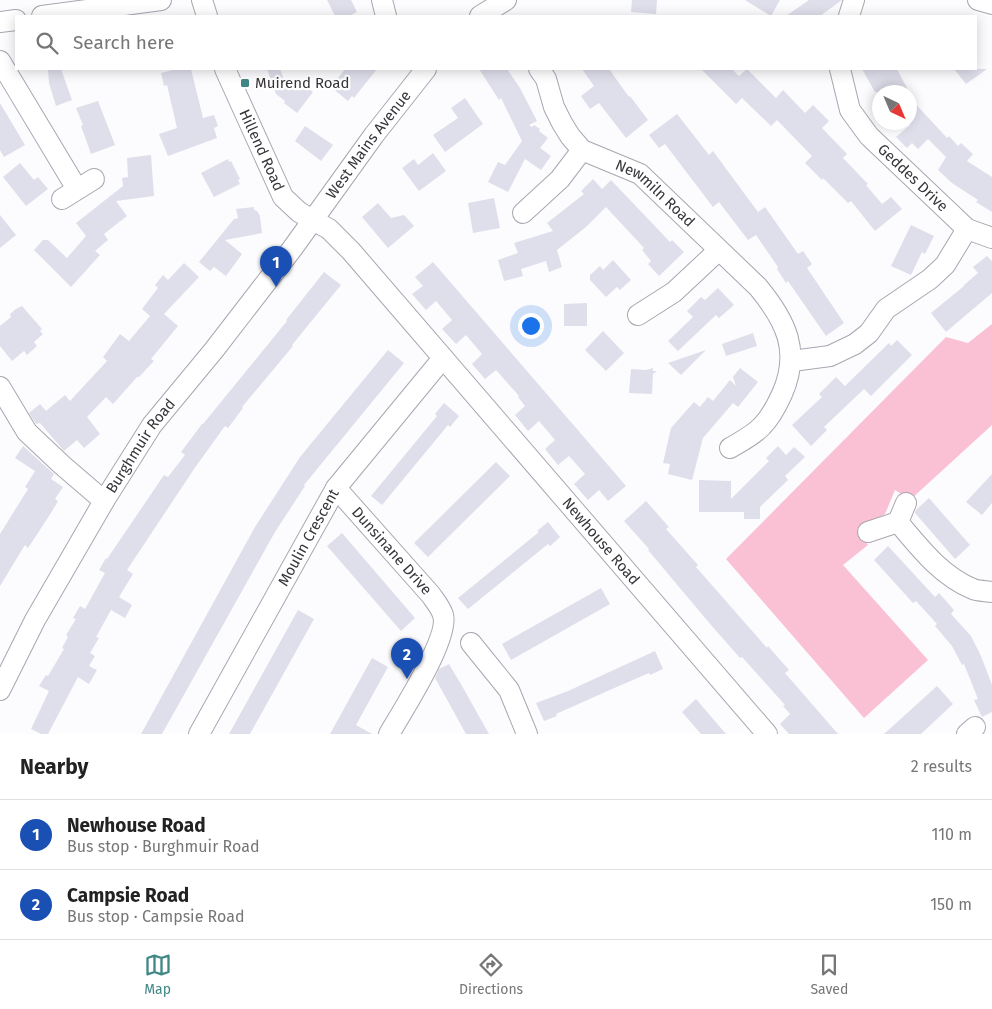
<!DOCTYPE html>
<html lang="en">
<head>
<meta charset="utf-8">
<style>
  :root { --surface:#fff; --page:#f6f6f6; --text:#222; --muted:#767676; --line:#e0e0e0; --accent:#408886 }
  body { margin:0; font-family:"Fira Sans",sans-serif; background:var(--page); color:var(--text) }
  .compass { position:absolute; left:872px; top:85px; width:45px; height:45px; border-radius:50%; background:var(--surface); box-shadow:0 2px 12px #0003; rotate:136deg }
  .you { position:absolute; left:530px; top:325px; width:18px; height:18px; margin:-12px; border:4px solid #fff; border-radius:50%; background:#1a73e8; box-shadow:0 0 0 8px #1a73e833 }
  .badge { display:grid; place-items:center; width:32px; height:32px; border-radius:50%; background:var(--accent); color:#fff; font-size:16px; font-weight:700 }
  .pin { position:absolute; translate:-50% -41px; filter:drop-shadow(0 1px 2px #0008) }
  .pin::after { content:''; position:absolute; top:26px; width:18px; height:15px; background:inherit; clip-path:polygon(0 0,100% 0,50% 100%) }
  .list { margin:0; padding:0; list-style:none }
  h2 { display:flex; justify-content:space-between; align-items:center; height:65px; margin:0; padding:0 20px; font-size:21px }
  h2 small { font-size:16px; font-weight:400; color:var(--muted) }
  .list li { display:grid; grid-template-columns:32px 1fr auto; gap:15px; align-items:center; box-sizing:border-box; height:70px; padding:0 20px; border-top:1px solid var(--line) }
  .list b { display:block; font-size:19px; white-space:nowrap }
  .list p { margin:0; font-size:16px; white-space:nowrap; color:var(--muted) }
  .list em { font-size:16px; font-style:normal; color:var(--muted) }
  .icon { flex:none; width:28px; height:28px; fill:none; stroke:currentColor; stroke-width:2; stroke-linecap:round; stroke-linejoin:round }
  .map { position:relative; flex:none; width:992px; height:734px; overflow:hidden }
  .search { position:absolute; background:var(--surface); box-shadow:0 2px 12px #0003; left:15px; right:15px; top:15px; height:55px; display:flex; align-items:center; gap:12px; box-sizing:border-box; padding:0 18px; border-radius:0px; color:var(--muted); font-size:19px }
  .sheet { height:205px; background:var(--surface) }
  nav { display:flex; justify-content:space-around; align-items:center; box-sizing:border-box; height:70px; border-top:1px solid var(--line); background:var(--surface); font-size:14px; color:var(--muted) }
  nav a { display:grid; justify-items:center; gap:2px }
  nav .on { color:var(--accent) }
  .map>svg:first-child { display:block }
  .green { fill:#fac1d4 }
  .building { fill:#dfdfec }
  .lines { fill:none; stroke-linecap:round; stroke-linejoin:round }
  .minor-casing { stroke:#aba5b0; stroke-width:22 }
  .minor { stroke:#fff; stroke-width:20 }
  .poi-dot { fill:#408886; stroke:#fff; stroke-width:2 }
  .labels { text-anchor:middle; stroke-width:4.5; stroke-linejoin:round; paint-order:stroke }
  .poi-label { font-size:15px; fill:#38353a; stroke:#fff; text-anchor:start }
  .street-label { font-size:15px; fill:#38353a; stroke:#fff }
</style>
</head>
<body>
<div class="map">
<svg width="992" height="734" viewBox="0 0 992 734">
  <rect width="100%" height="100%" fill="#fcfbfd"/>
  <path class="green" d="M992,324V425L910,500L895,490L885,514L857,529L868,545L843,565L928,660L864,718L726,559L946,337L968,343Z"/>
  <path class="building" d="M327,0H351L357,12L349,16H335Z
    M632,0H657L656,14L631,12Z
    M745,0H780L771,16Z
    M809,0H842L820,16H786Z
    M48,69H61L72,100L56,106L49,83Z
    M177,69H191L203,118L214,115L218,126L214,128L217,138L168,156L159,134L177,128L167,85L164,86L161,73Z
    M267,69H280L288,90L296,79L313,92L297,113L284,103L285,101L276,94Z
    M345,69H377L354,98L352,96L348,101L331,87Z
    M479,69H507L520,88L537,121L529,125L532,127L534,125L540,129L539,131L548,138L540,148L551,156L541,170L525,159L508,192L488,182L498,162L505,165L522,141L501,98L499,100Z
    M582,69H609L629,97L630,96L648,120L626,138L599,103L590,109L581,96L594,86Z
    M701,69H732L739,76L747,69L776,98L783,90L805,113L813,105L829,121L822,128L847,154L843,158L868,184L866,185L882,204L891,197L902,209L875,231L851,201L848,203L823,178L822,180L805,163L812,156L777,120L771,126L742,98L736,104Z
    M862,69H897L909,92H875Z
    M954,69H987L966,84Z
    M465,98L483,124L445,152L433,135L458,118L451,108Z
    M910,98L947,138L949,136L958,146L961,143L973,154L967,161L992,177V212L976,202L978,200L952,183L938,170L946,157L928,139L918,149L912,143L907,148L896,137L910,125Z
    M98,101L115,145L91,154L81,126L83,125L76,108Z
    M0,103L25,145L4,157L0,150Z
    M677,114L709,155L713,151L758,212L765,207L798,254L803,251L812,264L807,268L844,323L826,336L788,281L786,283L777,269L778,267L756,235L748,240L719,202L713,207L665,144L659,148L649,135Z
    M305,126L333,145L321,161L295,141Z
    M433,153L446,171L419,191L402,168L414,159L418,165Z
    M151,155L154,196L116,201L127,216L104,234L108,240L95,251L100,255L71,287L34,250L43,240H48L67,258L86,236L76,223L123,186L122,178L128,177L127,158Z
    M228,159L229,162L231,161L240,179L238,180L240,184L214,197L201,173Z
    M20,163L34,180L38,177L48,189L26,206L3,177Z
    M593,179L602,189L611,180L670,242L672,240L684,252L659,276L648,264L651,261L642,250L644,248L606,207L586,227L557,250L562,267L549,272L546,261L521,269L523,276L504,281L498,260L518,253L514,243L553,231L547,223L584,194L581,191Z
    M494,198L500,228L473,233L468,203Z
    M378,203L391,218L404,215L414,226L388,248L362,217Z
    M254,207V210L257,211L260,216L262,233L225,240L242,254L226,276L214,267L210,271L199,262L234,219L238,218L236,209Z
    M0,215L16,235L0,248Z
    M911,225L934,236L925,254L922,252L911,275L891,266Z
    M987,256L992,261V293L946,332L931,313L964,286V285L978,273L973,267Z
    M613,260L631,280L620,290L617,287L606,297L590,280V275L600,266L603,270Z
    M433,262L626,486L608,501L599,490L588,500L574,484L585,474L569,456L558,465L545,449L555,440L539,421L528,431L515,415L525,406L518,397L519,396L496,370L485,379L472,364L482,354L466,335L456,344L442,329L452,320L436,301L426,310L412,294L423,286L415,277Z
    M184,263L199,277L164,314L178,326L151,359L154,361L139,377H137L113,404L106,397L87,417L100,434L84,448L77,440L64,451L40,423L36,424L29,413L40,404L46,411L65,395L70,401L107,361L103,357L120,334L129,341L150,316L142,309L158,288L155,285L163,275L168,280Z
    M324,272L341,285L292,345L293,346L242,407L243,408L228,428L225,426L194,469L127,570L133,574L119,597L132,605L125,618L111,610L96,637L99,638L90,653L95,656L89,666L97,670L89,684L78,677L48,734H41L31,729L49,691L39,686L46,675L48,676L64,649L62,648L68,637L66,635L76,619L73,618L80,606L85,609L105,573L99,570L106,558L107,559L164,475L168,477L185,455L181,452L202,424H203L287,321L286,320Z
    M718,288L734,305L719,318L716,315L678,351L668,341L693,317L687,311L701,297L705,300Z
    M587,303V326H564V304Z
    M22,306L42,329L40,331L43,334L34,342L37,346L27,355L24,351L12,361L0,346V326L11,317L10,314L16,309Z
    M603,331L624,353L606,371L585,350Z
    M753,333L757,346L726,356L722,344Z
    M897,340L912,355L871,396L864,389L824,427L827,430L811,446L792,425L822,397L819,394L836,377L845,386L889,343L891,346Z
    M388,350L404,363L304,485L305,486L275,532L162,734H141L255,527L300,457Z
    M706,350L681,375L668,363Z
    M653,368V371H657L653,374L652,394L629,393L631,369L646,370Z
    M740,368L758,382L738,407L733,403L703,438L692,480L668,474L670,464L663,463L671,428L694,402L700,407L708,397L713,401L730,380L736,386L733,377Z
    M444,403L459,416L450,427L448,425L382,505L371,496L437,416L435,414Z
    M23,446L54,474L51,479L63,487L55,499L58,501L51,513L28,548L25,545L0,586V534L28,489L25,487L35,471L15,458Z
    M778,446L786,455L794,447L805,457L785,476L788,480L760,507V519H744V512H699V480L731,481V499L769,461L766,458Z
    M496,462L510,476L428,557L414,543Z
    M992,474V503L982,515L966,502Z
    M929,498L970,545L955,559L915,513L916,510Z
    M646,501L669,527L666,529L698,565L696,567L767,648L768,646L789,670L785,673L838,734H789L780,724L790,714L783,706L785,705L742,657L740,658L711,625L648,550L649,549L624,521Z
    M548,522L560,537L550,546L548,544L468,609L458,598L539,532L537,531Z
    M342,533L415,618L401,631L327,546Z
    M888,546L935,597L939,593L954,610L951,614L971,636L981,656L992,685V712L982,717L974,700L978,699L964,664L962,665L952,646L935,626L937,624L916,601L913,603L874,560Z
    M601,588L610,604L511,660L502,644Z
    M298,610L314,619L250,734H229Z
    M655,651L663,669L650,675L649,673L612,689L556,714L557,716L544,721L536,703L568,691Z
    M372,658L388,667L356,725L372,734H330Z
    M449,664L462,686L489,734H466L435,678L439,669Z
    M937,686L953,704L921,734H884Z
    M696,699L726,734H701L682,712Z"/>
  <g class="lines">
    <g class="minor-casing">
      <g id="minor">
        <path d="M202,0L207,16"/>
        <path d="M382,0L386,16"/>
        <path d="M978,0L992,4"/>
        <path d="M42,16L161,0"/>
        <path d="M480,16L506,0"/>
        <path d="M849,16L854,0"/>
        <path d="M0,22L16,20"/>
        <path d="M0,61L77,189"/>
        <path id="s1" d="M225,69L283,197L299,212L329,229L351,251L767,734"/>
        <path id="s2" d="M539,69L546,79L554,107L562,123L570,136L582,150L640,174L758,287C786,321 801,351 782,394C777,405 771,417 762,426C754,435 740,442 730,448"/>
        <path id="s3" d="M840,69L850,110L869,136L967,229L992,238"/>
        <path d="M62,199L94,179"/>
        <path d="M523,213L560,179L582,150"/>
        <path d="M638,315L674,292L719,250"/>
        <path d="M792,361L830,356L855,344L869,333L886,309L930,279L945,265L967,229"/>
        <path d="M0,387L27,432L62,465L104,501"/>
        <path id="s4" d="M336,488L431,595C435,601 441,608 443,615C450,637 402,712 389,734"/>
        <path d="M906,503L898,522C919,547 941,576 973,589C978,591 986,591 992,592"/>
        <path d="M868,532L898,522"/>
        <path d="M471,643L509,690L527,734"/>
        <path id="s5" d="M0,690L35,620L104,501L152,425L214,350L292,249L374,135L426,69"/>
        <path id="s6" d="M199,734L336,488L443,358"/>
        <path d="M967,734L975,727"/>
      </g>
    </g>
    <use href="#minor" class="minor"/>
  </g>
  <rect class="poi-dot" x="240" y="78" width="10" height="10" rx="2.5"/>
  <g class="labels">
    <g class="poi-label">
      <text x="255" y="88">Muirend Road</text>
    </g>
    <g class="street-label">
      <text dy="5" stroke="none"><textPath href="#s5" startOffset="660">West Mains Avenue</textPath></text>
      <text dy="5" stroke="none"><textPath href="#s1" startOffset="89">Hillend Road</textPath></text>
      <text dy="5" stroke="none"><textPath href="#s3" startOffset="135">Geddes Drive</textPath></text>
      <text dy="5" stroke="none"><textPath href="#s2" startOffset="179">Newmiln Road</textPath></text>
      <text dy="5" stroke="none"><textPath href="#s5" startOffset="282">Burghmuir Road</textPath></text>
      <text dy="5" stroke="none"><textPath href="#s6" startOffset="225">Moulin Crescent</textPath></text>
      <text dy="5" stroke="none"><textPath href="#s1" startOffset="611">Newhouse Road</textPath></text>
      <text dy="5" stroke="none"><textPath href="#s4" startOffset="84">Dunsinane Drive</textPath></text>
    </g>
  </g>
</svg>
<svg class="compass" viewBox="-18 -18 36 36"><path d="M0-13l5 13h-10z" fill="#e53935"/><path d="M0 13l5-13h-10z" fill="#767676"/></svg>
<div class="you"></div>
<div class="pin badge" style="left:276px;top:287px;background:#1a4fb4">1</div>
<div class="pin badge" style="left:407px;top:679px;background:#1a4fb4">2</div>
<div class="search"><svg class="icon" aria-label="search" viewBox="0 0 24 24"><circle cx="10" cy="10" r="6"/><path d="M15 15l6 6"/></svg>Search here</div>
</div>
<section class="sheet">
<h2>Nearby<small>2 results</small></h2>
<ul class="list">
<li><span class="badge" style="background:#1a4fb4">1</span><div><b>Newhouse Road</b><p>Bus stop · Burghmuir Road</p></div><em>110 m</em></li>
<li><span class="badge" style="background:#1a4fb4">2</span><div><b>Campsie Road</b><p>Bus stop · Campsie Road</p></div><em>150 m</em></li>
</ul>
</section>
<nav>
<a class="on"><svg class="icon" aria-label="map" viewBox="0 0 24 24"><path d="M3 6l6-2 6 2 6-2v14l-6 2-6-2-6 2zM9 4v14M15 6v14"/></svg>Map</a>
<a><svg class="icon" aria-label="directions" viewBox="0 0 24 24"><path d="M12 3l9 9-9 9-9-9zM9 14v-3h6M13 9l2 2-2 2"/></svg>Directions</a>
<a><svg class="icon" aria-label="saved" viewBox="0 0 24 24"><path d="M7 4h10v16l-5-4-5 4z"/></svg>Saved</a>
</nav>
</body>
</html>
